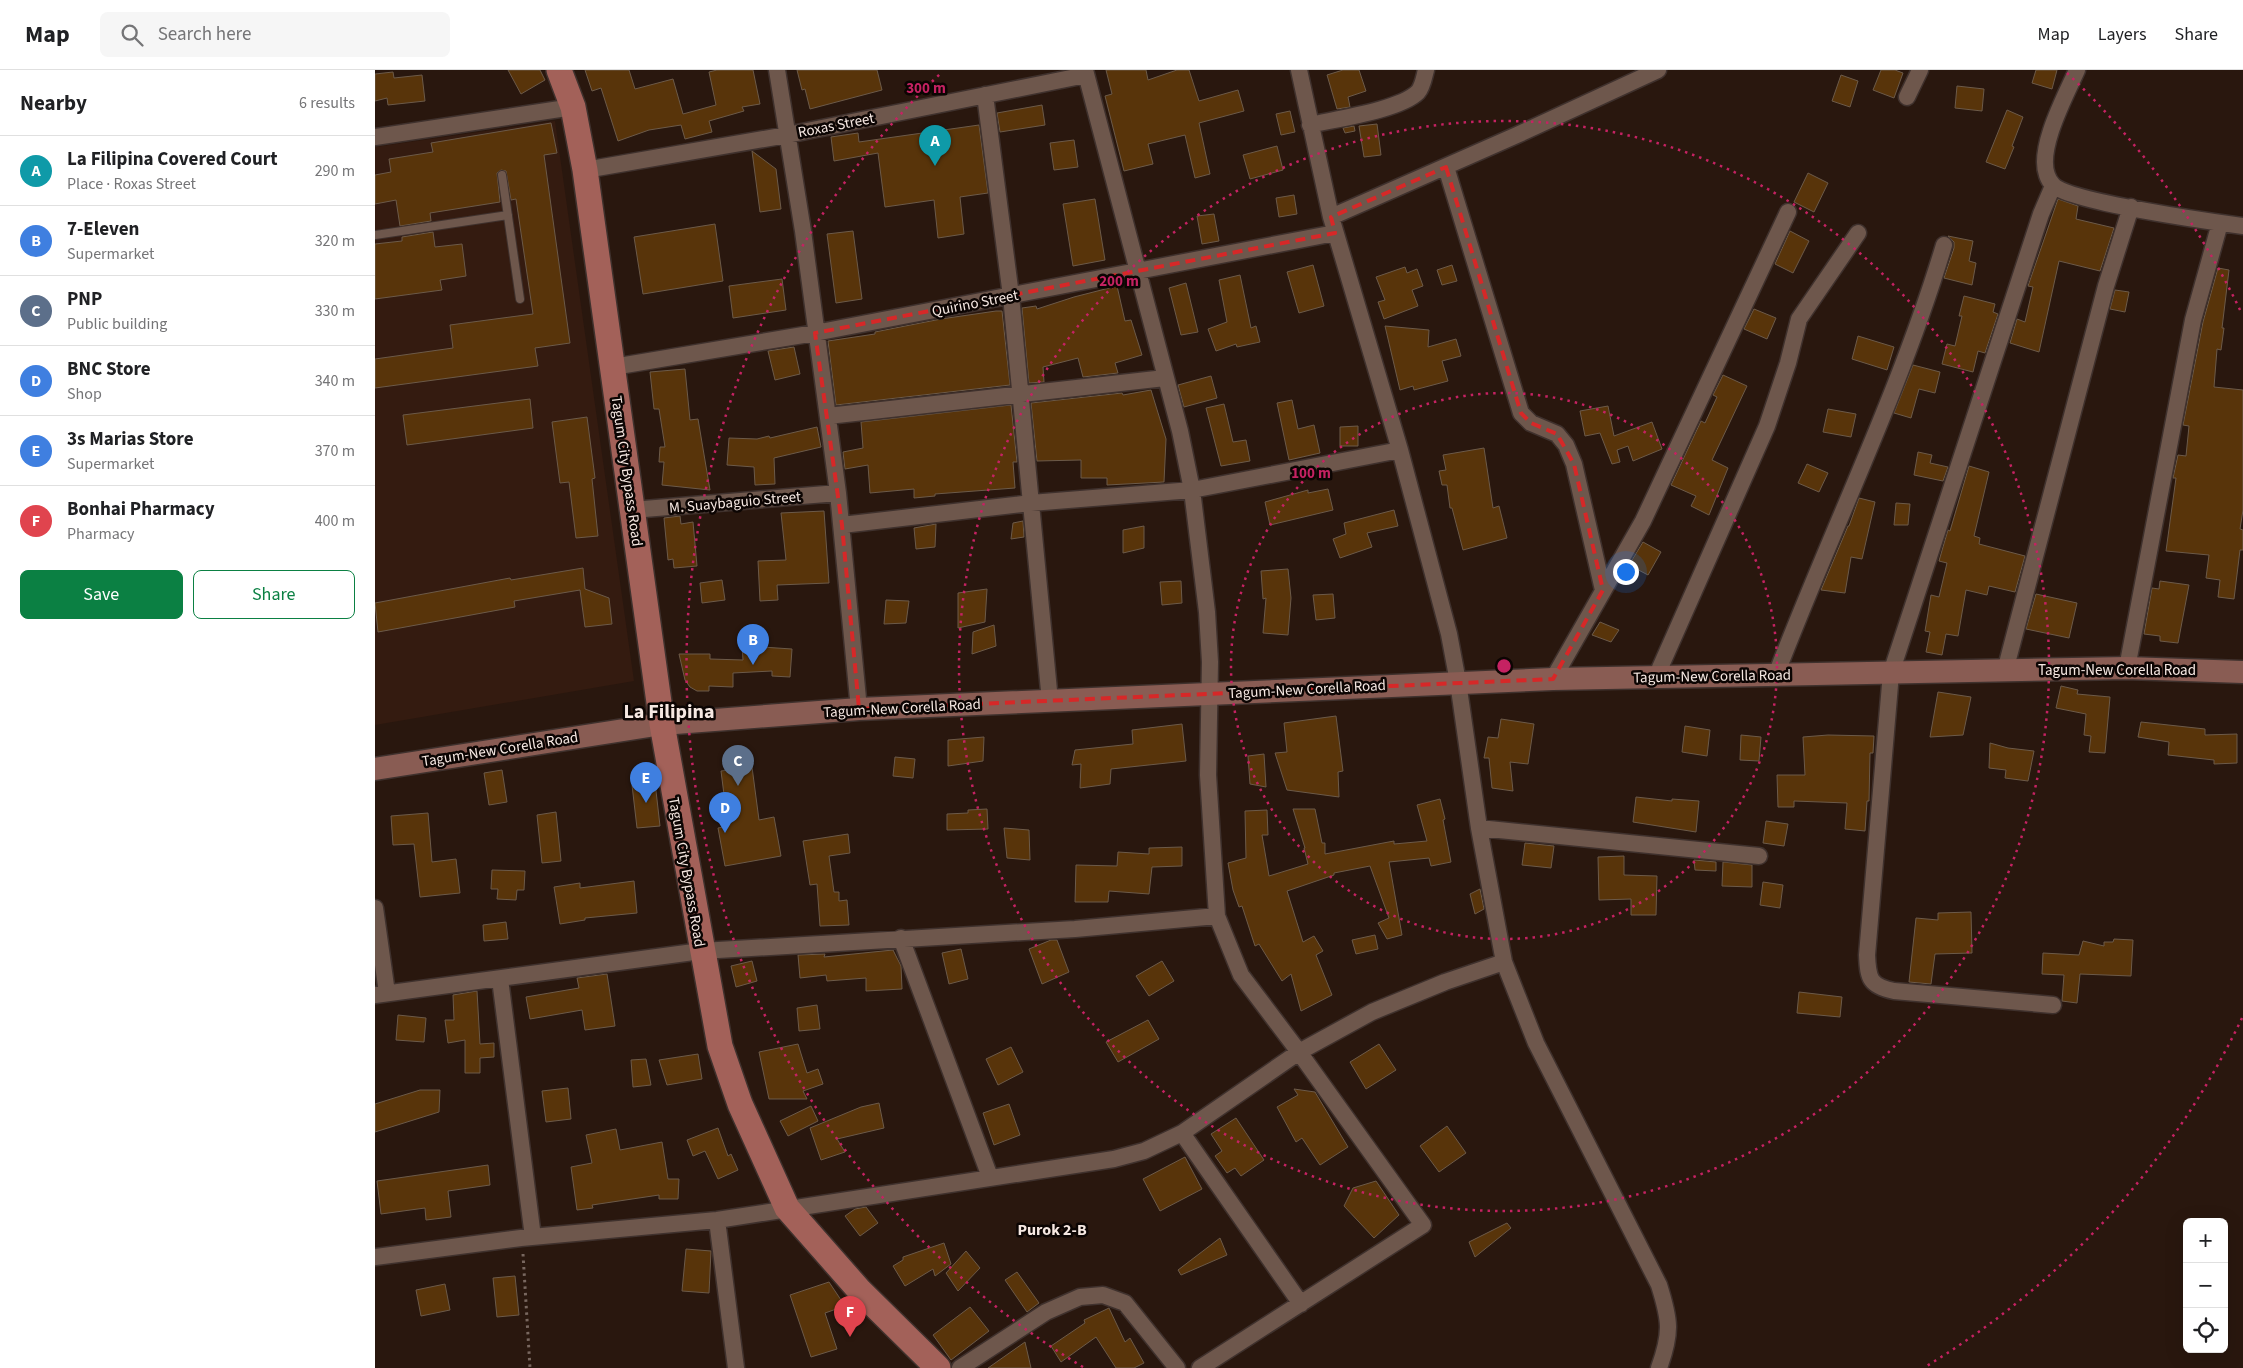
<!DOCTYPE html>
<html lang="en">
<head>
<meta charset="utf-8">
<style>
  :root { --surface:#fff; --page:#f6f6f6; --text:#202124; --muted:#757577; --line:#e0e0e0; --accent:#0b8043 }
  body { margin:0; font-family:"Source Sans 3",sans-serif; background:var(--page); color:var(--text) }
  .controls { position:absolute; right:15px; bottom:15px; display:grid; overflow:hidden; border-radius:8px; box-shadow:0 5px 20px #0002 }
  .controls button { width:45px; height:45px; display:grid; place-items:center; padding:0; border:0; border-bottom:1px solid var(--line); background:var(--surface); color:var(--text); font:25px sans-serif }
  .you { position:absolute; left:1250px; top:501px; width:18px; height:18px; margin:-12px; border:4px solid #fff; border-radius:50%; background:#1a73e8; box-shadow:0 0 0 8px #1a73e833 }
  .badge { display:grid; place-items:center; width:32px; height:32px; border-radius:50%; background:var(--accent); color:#fff; font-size:16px; font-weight:700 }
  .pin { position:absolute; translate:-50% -41px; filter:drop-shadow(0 1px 2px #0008) }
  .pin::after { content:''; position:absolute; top:26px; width:18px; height:15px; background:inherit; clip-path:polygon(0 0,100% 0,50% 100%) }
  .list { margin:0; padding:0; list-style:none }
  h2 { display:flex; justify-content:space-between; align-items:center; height:65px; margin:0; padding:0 20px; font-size:21px }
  h2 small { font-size:16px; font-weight:400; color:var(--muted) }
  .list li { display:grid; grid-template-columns:32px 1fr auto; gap:15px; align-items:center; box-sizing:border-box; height:70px; padding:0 20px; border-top:1px solid var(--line) }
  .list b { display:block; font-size:19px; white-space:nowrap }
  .list p { margin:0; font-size:16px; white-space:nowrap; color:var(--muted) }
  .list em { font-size:16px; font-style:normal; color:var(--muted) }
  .actions { display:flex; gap:10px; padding:15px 20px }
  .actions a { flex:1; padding:11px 0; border:1px solid var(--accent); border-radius:8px; text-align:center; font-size:18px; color:var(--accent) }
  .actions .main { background:var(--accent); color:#fff }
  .icon { flex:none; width:28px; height:28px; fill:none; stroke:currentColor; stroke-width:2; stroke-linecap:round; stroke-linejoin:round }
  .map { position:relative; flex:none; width:1868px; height:1298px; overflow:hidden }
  header { display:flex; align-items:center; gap:30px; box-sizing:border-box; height:70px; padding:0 25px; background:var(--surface); border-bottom:1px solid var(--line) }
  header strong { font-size:24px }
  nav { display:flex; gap:28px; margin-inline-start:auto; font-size:18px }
  .search { width:350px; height:45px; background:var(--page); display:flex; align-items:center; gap:12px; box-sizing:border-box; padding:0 18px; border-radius:8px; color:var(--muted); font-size:19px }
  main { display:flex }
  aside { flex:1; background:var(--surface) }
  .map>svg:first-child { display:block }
  .built { fill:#341b10 }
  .building { fill:#58340a; stroke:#6c5a49 }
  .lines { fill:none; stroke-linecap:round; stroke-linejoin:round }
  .service-casing { stroke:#3f312d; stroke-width:10 }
  .minor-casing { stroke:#3f312d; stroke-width:19 }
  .secondary-casing { stroke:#3f312d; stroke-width:25 }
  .primary-casing { stroke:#3f312d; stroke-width:28 }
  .path { stroke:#78675f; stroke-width:3; stroke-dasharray:2.5 4; stroke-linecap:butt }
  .service { stroke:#6e574c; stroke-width:8 }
  .minor { stroke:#6e574c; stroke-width:16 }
  .secondary { stroke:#895c53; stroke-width:22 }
  .primary { stroke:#a36159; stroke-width:25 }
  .marked { fill:none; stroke:#d62828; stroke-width:4; stroke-dasharray:10 6; stroke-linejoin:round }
  .ring { fill:none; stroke:#c52262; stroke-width:2.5; stroke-dasharray:2.5 5 }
  .labels { text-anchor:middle; stroke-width:5; stroke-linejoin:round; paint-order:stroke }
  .street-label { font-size:15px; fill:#f6e8e2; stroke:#0c0503 }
  .neighbourhood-label { font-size:16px; font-weight:bold; fill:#f6e8e2; stroke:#0c0503 }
  .district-label { font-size:20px; font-weight:bold; fill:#f6e8e2; stroke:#0c0503 }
  .centre { fill:#c52262; stroke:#0c0503; stroke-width:2.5 }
  .ring-label { font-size:15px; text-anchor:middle; font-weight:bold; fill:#c52262; stroke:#0c0503; stroke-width:5; stroke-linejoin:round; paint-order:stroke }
</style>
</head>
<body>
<header>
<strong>Map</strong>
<div class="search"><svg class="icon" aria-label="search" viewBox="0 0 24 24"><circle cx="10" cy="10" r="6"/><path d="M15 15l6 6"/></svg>Search here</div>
<nav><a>Map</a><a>Layers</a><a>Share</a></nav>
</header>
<main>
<aside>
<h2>Nearby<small>6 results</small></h2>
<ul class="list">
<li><span class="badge" style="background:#0f9aa8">A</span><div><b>La Filipina Covered Court</b><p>Place · Roxas Street</p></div><em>290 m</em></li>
<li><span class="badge" style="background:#3f7fe0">B</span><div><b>7-Eleven</b><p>Supermarket</p></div><em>320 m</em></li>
<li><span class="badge" style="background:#5c6f8a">C</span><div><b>PNP</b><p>Public building</p></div><em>330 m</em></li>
<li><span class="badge" style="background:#3f7fe0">D</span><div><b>BNC Store</b><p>Shop</p></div><em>340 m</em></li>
<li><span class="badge" style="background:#3f7fe0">E</span><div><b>3s Marias Store</b><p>Supermarket</p></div><em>370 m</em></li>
<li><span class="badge" style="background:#e0444e">F</span><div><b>Bonhai Pharmacy</b><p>Pharmacy</p></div><em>400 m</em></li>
</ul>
<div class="actions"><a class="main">Save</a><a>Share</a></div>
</aside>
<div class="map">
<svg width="1868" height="1298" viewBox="0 0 1868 1298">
  <rect width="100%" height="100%" fill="#29170e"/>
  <path class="built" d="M180,51L259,611L0,655V77Z"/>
  <path class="building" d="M133,0H165L170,10L146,24Z
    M210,0H254L260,19L298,9L308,44L341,35L334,2L342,0H378L385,34L367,37L369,41L334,51L337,62L310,69L306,55L274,60L243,71L226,18L217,21Z
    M422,0H502L507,20L435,39L430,19L427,20Z
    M731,0H771L773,10L802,0H814L824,31L863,20L869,41L824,53L835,104L820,108L810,65L773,74L778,94L749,101L730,26L737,24Z
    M968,0H984L991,21L973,27L975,37L962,39L952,5Z
    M1506,0H1520L1528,3L1519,28L1498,20Z
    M1661,0H1682L1677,19L1657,13Z
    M18,2L19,8L47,5L50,31L13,35L12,28L0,31V4Z
    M1466,5L1483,11L1475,37L1457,31Z
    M1582,16L1609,19L1607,41L1580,38Z
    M667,35L670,55L625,62L622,43Z
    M1632,40L1648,47L1637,76L1639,77L1630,99L1611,92Z
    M915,41L920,62L906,65L901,44Z
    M176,53L182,83L169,85L195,273L160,278L163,296L0,318V289L78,278L75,255L158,244L141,129L136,130L131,101L126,100L122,103L125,132L55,143L56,151L25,156L21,130L0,134V105L16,102L14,89L58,82L56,73Z
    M1002,54L1006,85L989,87L984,56Z
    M604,55L613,123L585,127L589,164L563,168L559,130L510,137L503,83L459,91L456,67L483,63L484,72Z
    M979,56L980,61L970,63L968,58Z
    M699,70L703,97L679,100L675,73Z
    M902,76L908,100L875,109L868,85Z
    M377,81L401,99L406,139L385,142Z
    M1433,103L1453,113L1439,142L1419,132Z
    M919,125L922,144L904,147L901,128Z
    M720,129L730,190L698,196L688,134Z
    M1683,129L1703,136L1701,149L1739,158L1725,201L1684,191L1664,282L1635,273L1642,249L1650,252L1658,217L1653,216Z
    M839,144L844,171L827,174L822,146Z
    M340,154L348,211L268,224L259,167Z
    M478,161L487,229L461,233L452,164Z
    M1415,161L1434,171L1418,203L1400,194Z
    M58,162L60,177L87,174L91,206L65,210L67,220L0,229V174L27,171V167Z
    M1573,166L1598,171L1594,191L1601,193L1597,215L1569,208L1579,178V172Z
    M938,195L949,236L924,243L912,202Z
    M1077,195L1082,211L1067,215L1062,200Z
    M1030,197L1032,203L1042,199L1048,216L1037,220L1043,236L1009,249L1003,232L1010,230L1001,207Z
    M1843,198L1854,200L1847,258H1849L1846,280L1842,279L1839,317L1868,320V440L1865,459L1868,460V480H1865L1859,529L1843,527L1845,510L1831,508L1834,485L1791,481L1801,408H1798L1803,385L1811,386L1814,356L1808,355L1828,252Z
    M865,205L876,258L881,256L885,272L862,277L861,274L841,281L833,259L852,252L844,210Z
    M407,209L411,240L358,248L354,216Z
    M811,213L823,262L806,265L794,218Z
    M742,216L750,251L756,250L767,285L740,293L743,303L708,307L703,288L668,297L669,312L654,313L647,238L661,236L662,239L699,227Z
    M1740,220L1754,222L1750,242L1735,239Z
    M1589,226L1620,234L1618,242L1623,244L1610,283L1603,281L1598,302L1567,294L1572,274L1580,276L1587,246H1584Z
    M1379,239L1401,248L1392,269L1369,259Z
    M621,241H627L635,315L461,335L453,271L500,264V262L566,249Z
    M1010,256L1054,260L1053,277L1081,269L1086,286L1067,291L1073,311L1039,320L1038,316L1025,320Z
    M1483,266L1519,277L1512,300L1477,289Z
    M419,277L425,304L400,310L393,281Z
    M1538,295L1565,302L1560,323L1544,319L1536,348L1519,343Z
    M310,299L315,350L323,349L335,420L287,415L289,392H284L285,377H290L284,339H279L275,302Z
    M1348,305L1372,316L1337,390L1353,398L1334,445L1316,436L1321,426L1296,415L1326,351L1330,353L1342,327L1338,325Z
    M836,306L842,328L809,337L803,315Z
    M776,320L791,369L789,412L732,415V408H706V390L662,391L656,333L747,323L748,325Z
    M155,329L158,358L32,375L28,345Z
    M917,330L923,359L939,355L945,383L914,390L902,333Z
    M849,334L858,372L871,370L875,391L846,396L831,338Z
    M636,335L642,392H638L640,418L560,424V426L539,428V419L495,423L493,395L470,399L468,382L488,378L486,352Z
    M1233,336L1239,366L1277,352L1287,379L1258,391L1253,376L1242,380L1245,392L1237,394L1225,363L1210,366L1205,341Z
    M1453,339L1481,344L1476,367L1448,362Z
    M212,347L220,408L217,409L223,466L201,468L194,412L185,413L177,352Z
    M983,356V376H965V357Z
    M442,357L446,377L399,388L400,414L380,415L379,397L352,395L354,368L382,369L394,366L395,368Z
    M1109,378L1118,438L1124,436L1132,468L1088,480L1077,438H1075L1072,415H1067L1064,401L1071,400L1068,385Z
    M1543,382L1557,385L1555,393L1573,397L1568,411L1539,405Z
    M1432,394L1453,403L1444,422L1423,413Z
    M1594,396L1614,402L1599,466L1605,468L1604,474L1650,486L1640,522L1614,516L1612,525L1591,520L1583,566L1571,564L1567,585L1551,582L1555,562L1550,561L1556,525L1564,527L1572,493L1564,491L1568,477L1573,460L1575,461Z
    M953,419L958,440L895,455L890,432L933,420V423Z
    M1484,428L1500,432L1487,489L1476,487L1470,523L1446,520L1473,456H1474Z
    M1521,433L1535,434L1533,455H1519Z
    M1019,440L1023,456L992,463L997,477L965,488L958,469L971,464L969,453Z
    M449,441L454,513L402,515L403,530L385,531L383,491L411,490L406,443Z
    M305,446L306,454L318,452L322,496L299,498L298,489L293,490L289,448Z
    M648,451L649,467L636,469L638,453Z
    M561,454L560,477L541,479L539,458Z
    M769,456V478L748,483V460Z
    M1268,472L1286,482L1273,505L1254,495Z
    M208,498L210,519L234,528L237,554L210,557L205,520L139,531L140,537L3,562L0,533L135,508L136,510Z
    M913,499L916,528L913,565L888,563L891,528L888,529L886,501Z
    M347,510L350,530L327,533L325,513Z
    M806,511L807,533L787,535L785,512Z
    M1785,511L1814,515L1803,573L1785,571V566L1769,564L1777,518L1784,519Z
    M612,519L610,552L583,558V523Z
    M958,524L960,548L941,550L938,525Z
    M1661,524L1702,533L1694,568L1651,559Z
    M511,530L534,531L531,553L509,554Z
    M1225,552L1244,560L1236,572L1217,565Z
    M619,555L621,576L597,584L598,562Z
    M386,573L387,577L417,579L415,607L397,606V601L358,603V617L334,616V621H322L315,617L310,610L304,584H335V589L368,590L367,575Z
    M1686,616L1703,620L1702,624L1735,627L1730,683L1714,682L1716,666L1709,665L1711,644L1681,638Z
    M1563,622L1596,627L1588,665L1555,667Z
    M961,646L968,701L963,702L964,727L912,720L900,683L912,682L909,653Z
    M1126,649L1159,654L1153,694L1135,692L1138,721L1117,718L1114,688H1109L1113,667L1123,668Z
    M1766,652L1830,659V665L1862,664V693L1839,694V690L1793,685L1794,672L1763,667Z
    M807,654L811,691L736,699L735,714L705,718L706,694L697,695L700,680L758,674L757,660Z
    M1310,656L1335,660L1332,686L1307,682Z
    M1366,665L1386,667L1384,691L1365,690Z
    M1453,665L1499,666L1498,683H1495L1494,731H1492L1490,761L1470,759L1472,733L1419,731V737H1403L1402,705H1430L1428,667Z
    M609,667L608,691L573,696V670Z
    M1615,673L1633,678L1659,681L1653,711L1630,708L1631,700L1614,698Z
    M889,684L891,717L875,714L873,686Z
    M520,687L540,689L538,708L518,706Z
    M377,697L384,750L399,747L406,786L350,796L343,758L353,756L346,701Z
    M127,700L132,732L114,735L109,703Z
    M280,712L285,756L262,758L257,715Z
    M1261,727L1297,731V729L1324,731L1321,762L1258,752Z
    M1065,729L1070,749L1068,750L1076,792L1056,796L1054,788L1014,792L1027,865L1012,869L1003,853L1014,848L995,796L959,803V805L912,821L928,872L939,866L948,881L941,885L957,925L926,941L916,904L907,911L884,874L880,876L867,836L864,837L858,820L853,793L871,788L870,741L892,740L893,765H887L894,806L933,794L929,778H930L918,739H940L947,773H950V784L1019,771V774L1052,771L1042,735Z
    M612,739L613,759L572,760V744L593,743V740Z
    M181,742L186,791L167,793L162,745Z
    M53,743L57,792L81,789L85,823L45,827L39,774L18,775L16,746Z
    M1391,751L1413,754L1409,776L1388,773Z
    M629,758L654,760L655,790L632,788Z
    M473,764L475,783L454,786L459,822H464V831L472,830L474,855L445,856L442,814L435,815L428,771Z
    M1150,773L1179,776L1176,798L1147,795Z
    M807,777V796L777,797L774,824L734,821L733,832H700L701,795L742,796L743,782L774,784V778Z
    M1249,786V805L1282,806L1281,845H1256V829L1224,830L1223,787Z
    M1319,790L1341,792V801L1320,800Z
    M1348,792L1377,795V817L1347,816Z
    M117,800L150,801L149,820H142L141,830L122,829L123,819H116Z
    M259,811L262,843L210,848V850L185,854L179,817L205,813V818Z
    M1388,812L1408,815L1405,838L1385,835Z
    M1105,819L1109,839L1100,844L1095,824Z
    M1596,842L1597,883L1560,884L1556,914L1534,912L1541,848L1563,850V843Z
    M131,852L133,869L109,871L108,855Z
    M1000,865L1003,879L981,884L977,870Z
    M1739,869L1758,870L1756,906L1705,904L1702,933L1687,931L1689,905L1667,904L1668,883L1704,885L1708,871L1729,876V872H1738Z
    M676,870H682L694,902L667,914L654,879Z
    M586,879L593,909L574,914L567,883Z
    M518,880L526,896L527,919L491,921V908L452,911L451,905L425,908L423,885L450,884L449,887Z
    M377,891L382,911L361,917L356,896Z
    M787,891L799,911L774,926L761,906Z
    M232,904L240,956L210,960L207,940L155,949L151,927L204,918L202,908Z
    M102,921L105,974L119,973V987L105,988V1003H90V970L73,973L70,950H79L78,925Z
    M1424,922L1467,927L1465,947L1422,943Z
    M442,935L445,959L424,961L422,938Z
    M23,945L51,948L49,972L21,970Z
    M773,950L784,969L743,992L731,972Z
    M423,974L432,1003L443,999L448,1014L428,1021L432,1029H394L384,982Z
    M1004,974L1021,1000L991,1019L975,992Z
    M636,977L648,1002L623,1015L611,989Z
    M323,984L327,1009L292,1015L284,990Z
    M271,989L276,1015L258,1017L256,990Z
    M193,1018L196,1049L171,1052L167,1021Z
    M919,1019L940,1022L973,1077L945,1095L927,1068L921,1072L902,1037L923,1025Z
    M45,1020H65L64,1042L0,1062V1034Z
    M504,1033L509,1058L462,1069L470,1082L446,1090L435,1058L486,1037Z
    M634,1034L645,1065L619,1075L608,1043Z
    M436,1036L443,1051L413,1066L405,1051Z
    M861,1048L889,1090L866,1106L860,1098L852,1103L840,1086L847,1081L836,1064Z
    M1072,1056L1091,1083L1064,1102L1045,1076Z
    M343,1058L353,1086L356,1084L363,1100L343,1109L330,1081L318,1086L312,1070Z
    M241,1059L245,1080L287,1072L293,1109H304L303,1129H284V1125L217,1135L218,1138L202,1140L196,1097L217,1093L211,1065Z
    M810,1087L827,1119L785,1141L768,1109Z
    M113,1095L115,1115L73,1121L76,1147L51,1150L50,1138L6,1144L2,1111Z
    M1001,1111L1024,1145L999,1168L969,1136L978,1118Z
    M491,1137L503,1153L485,1166L470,1146L480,1139Z
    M1132,1153L1136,1158L1100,1187L1094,1172Z
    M845,1168L852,1185L806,1205L803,1200Z
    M569,1173L576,1194L560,1206L558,1199L530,1216L518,1196L528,1190V1187Z
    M311,1179L336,1181L334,1223L307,1221Z
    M591,1181L605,1198L583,1221L571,1203Z
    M642,1202L664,1233L652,1242L630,1210Z
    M140,1206L144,1245L122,1247L118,1208Z
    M454,1212L470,1236L450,1243L462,1279L436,1287L415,1225Z
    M70,1214L75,1240L46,1246L41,1220Z
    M595,1237L614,1261L576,1290L558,1265Z
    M734,1238L750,1272L755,1268L769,1293L759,1298H741L721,1267L686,1292L676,1276L710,1253L709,1250Z
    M650,1272L656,1298H613Z"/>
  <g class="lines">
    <g class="service-casing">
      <path id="service" d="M127,105L145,229
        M0,165L133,145"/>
    </g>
    <g class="minor-casing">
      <path id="minor" d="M402,0L428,161L463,423L484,639
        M710,0L805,361L817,420L832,542L835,592L833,705L842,846L866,905L924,982L1048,1155L825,1298
        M924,0L956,147L1025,380L1074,564L1083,612L1104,758L1129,892L1161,973L1284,1215C1295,1250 1297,1262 1284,1298
        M1702,0C1691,25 1662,78 1672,105C1673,108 1676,113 1678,115C1694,132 1838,152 1868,156
        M610,25L636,226L675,631
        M1532,27L1545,0
        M935,55C961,49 1025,40 1043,22C1048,16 1049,7 1051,0
        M0,67L198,37
        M1071,97L1146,343L1156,353L1182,364L1191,375L1199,394L1228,520
        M210,100L412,65L711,5
        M956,147L1142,65L1283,0
        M238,297L440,263L960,163
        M453,346L790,308
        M257,440L463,423
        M467,455L656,433L817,420L1025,380
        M1752,598L1818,250L1845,153
        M1630,601L1731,216L1756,137
        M1401,605C1456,461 1525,322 1569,175
        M1281,607L1392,356L1413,293L1424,249L1483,163
        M1178,609L1268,451L1413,142
        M1104,758L1384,786
        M0,838L12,923
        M526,868L615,1107
        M125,909L158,1167
        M0,925L326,881L700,859L842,846
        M1678,935L1519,921C1495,916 1493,909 1492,885L1516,603L1666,144L1678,116
        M807,1063L926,1234
        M342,1150L361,1298
        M0,1187L146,1168L342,1150L739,1089L769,1081L807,1063L924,982L997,942L1070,912L1129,892
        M585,1298L671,1242L705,1227L728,1225L750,1233L802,1298"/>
    </g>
    <g class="secondary-casing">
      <path id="secondary" d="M0,699L287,654L484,639L1178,609L1752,598L1868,602"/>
    </g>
    <g class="primary-casing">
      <path id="primary" d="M184,0L198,37L210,100L287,654L345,976L365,1034L412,1138L485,1221L563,1298"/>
    </g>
    <path class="path" d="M148,1184L155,1298"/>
    <use href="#service" class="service"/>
    <use href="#minor" class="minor"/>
    <use href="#secondary" class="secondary"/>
    <use href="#primary" class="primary"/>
  </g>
  <path class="marked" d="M1071,97L1146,343L1156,353L1182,364L1199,394L1228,520L1178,609L484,639L467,455L440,263L960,163L956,147Z"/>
  <g class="ring">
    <circle cx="1129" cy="596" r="273"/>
    <circle cx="1129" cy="596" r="545"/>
    <path d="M1867 948A818 818 0 0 1 1550 1297M708 1297A818 818 0 0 1 566 3M1692 3A818 818 0 0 1 1867 244"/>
  </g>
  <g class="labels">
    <g class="street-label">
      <text transform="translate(461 55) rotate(-11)" y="5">Roxas Street</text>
      <text transform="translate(600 233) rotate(-11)" y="5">Quirino Street</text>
      <text transform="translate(252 401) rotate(82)" y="5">Tagum City Bypass Road</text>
      <text transform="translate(360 432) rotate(-5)" y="5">M. Suaybaguio Street</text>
      <text x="1742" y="605">Tagum-New Corella Road</text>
      <text transform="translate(1337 606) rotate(-1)" y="5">Tagum-New Corella Road</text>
      <text transform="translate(932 619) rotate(-3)" y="5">Tagum-New Corella Road</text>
      <text transform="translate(527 638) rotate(-3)" y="5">Tagum-New Corella Road</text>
      <text transform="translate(125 679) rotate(-9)" y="5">Tagum-New Corella Road</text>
      <text transform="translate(312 802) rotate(80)" y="5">Tagum City Bypass Road</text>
    </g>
    <g class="neighbourhood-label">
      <text x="677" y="1165">Purok 2-B</text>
    </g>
    <g class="district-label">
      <text x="294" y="648">La Filipina</text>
    </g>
  </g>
  <circle cx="1129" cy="596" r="8" class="centre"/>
  <g class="ring-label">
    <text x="551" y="23">300 m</text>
    <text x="744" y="216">200 m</text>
    <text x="936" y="408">100 m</text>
  </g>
</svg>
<div class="controls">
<button>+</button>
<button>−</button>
<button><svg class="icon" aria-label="locate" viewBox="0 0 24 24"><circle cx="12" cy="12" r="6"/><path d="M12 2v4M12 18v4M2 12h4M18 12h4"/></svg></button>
</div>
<div class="you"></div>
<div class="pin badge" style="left:560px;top:96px;background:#0f9aa8">A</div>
<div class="pin badge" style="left:378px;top:595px;background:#3f7fe0">B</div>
<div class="pin badge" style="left:363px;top:716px;background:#5c6f8a">C</div>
<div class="pin badge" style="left:350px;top:763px;background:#3f7fe0">D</div>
<div class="pin badge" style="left:271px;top:733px;background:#3f7fe0">E</div>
<div class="pin badge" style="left:475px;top:1267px;background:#e0444e">F</div>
</div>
</main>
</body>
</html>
